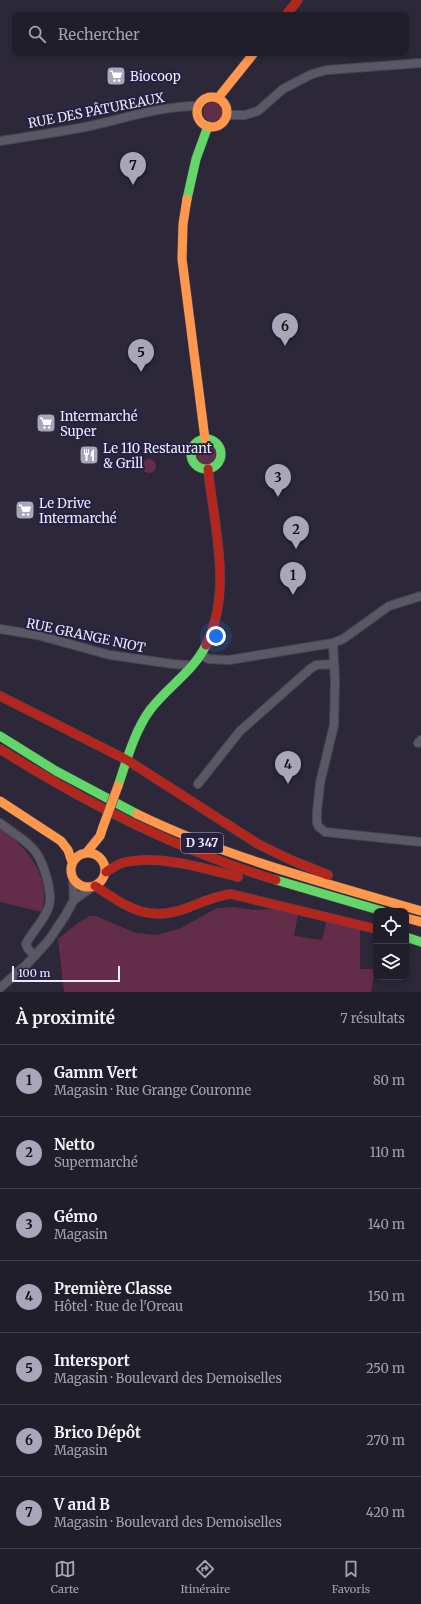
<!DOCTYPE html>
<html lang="fr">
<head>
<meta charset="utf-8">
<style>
  :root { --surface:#211e2b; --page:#292733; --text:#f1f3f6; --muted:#a2a2a9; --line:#3e3c47; --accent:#a9a5ba }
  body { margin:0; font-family:Merriweather,serif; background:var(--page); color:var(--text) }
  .controls { position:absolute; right:12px; bottom:12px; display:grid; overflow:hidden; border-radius:8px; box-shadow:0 2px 6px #0003 }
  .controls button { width:36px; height:36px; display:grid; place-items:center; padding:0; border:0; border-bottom:1px solid var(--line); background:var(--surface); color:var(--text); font:20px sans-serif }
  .scale { position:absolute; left:12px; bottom:10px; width:108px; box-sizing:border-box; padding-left:4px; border:2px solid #ece9ff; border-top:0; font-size:11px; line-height:14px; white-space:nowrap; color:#ece9ff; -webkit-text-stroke:3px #282041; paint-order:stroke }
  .you { position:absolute; left:216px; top:636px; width:14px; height:14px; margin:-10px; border:3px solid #fff; border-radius:50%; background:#1a73e8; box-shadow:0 0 0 6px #1a73e833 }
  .badge { display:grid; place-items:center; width:26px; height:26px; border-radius:50%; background:var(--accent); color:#111; font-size:13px; font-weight:700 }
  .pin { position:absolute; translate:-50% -33px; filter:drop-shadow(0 1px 2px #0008) }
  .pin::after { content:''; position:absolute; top:21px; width:14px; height:12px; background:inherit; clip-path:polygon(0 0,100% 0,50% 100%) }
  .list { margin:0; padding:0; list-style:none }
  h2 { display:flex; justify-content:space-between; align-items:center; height:52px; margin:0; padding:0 16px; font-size:17px }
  h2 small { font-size:13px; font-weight:400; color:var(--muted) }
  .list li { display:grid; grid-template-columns:26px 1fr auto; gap:12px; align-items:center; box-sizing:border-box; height:72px; padding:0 16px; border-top:1px solid var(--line) }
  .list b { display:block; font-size:15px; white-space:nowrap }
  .list p { margin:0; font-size:13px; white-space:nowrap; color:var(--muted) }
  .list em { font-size:13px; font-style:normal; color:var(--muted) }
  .icon { flex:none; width:22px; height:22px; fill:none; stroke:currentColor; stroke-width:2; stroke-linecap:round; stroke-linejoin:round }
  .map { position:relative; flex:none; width:421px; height:992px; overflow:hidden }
  .search { position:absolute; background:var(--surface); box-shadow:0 2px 6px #0003; left:12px; right:12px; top:12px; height:44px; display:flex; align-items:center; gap:10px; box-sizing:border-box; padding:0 14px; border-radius:8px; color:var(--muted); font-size:15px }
  .sheet { height:556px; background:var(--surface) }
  nav { display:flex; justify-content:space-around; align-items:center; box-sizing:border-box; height:56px; border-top:1px solid var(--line); background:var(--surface); font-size:11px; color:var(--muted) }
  nav a { display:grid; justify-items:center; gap:2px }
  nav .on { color:var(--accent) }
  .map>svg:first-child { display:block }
  .green { fill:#632c49 }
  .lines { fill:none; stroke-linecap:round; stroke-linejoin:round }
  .street-casing { stroke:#484554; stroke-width:10 }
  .fast-casing { stroke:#484554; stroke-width:10 }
  .slow-casing { stroke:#484554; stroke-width:10 }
  .jam-casing { stroke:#484554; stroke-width:10 }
  .street { stroke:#5a5864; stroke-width:8 }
  .fast { stroke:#63d668; stroke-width:9 }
  .slow { stroke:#ff974d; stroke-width:9 }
  .jam { stroke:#b3261e; stroke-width:9 }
  .slow-bridge-casing { stroke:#484554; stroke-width:10; stroke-linecap:butt }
  .slow-bridge { stroke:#ff974d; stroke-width:9 }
  .labels { text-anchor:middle; stroke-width:4; stroke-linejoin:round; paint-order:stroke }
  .shield { fill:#282041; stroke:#b1adc6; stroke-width:1 }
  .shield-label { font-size:12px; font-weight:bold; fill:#ece9ff }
  .poi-label { font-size:13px; fill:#ece9ff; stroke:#282041; text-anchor:start }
  .street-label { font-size:13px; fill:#ece9ff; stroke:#282041 }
</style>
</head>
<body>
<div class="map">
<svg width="421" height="992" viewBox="0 0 421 992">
  <rect width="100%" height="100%" fill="#2c2839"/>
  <path class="green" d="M203 112a10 10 0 1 1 20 0a10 10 0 1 1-20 0Z
    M194 454a11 11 0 1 1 22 0a11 11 0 1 1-22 0Z
    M142 466a7 7 0 1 1 14 0a7 7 0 1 1-14 0Z
    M0,828C28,849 51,875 42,912L0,902Z
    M232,907L254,910L274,909L298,914L294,936L322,940L327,918L360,929V969H375L371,992H64L58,939L78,923L89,916H96L136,933L156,935L179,929L217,908Z"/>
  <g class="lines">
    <g class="street-casing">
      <path id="street" d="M227,115H245L258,111L283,89L312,74L327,70L421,63
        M0,141C30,136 61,132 90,126C126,118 161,106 198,106
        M0,629L37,635L110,655L173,664L187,665L191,667
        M333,643L335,681L334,725L320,783L317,812V823L319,827L325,832L421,842
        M200,655L209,659L229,660L333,643L343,639L389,606L421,596
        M418,743L421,740
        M198,784L240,731L310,669L316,665L334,664
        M0,823C29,845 39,845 48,883C50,893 52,903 46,913C41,924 31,933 26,944L28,949L35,956
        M73,879L74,900
        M0,988L27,964L49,940L65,916L74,900L92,887"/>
    </g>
    <g class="fast-casing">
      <path id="fast" d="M187,199L196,159L208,126
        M191 454a15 15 0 1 1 30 0a15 15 0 1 1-30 0Z
        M0,736L56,771L137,814
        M118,786C127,760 134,732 150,710C167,687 194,671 206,645
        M276,880L382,911
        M406,937L421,942"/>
    </g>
    <g class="slow-casing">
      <path id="slow" d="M197 112a15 15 0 1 1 30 0a15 15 0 1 1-30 0Z
        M218,98L254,53
        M187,199L183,224L182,259L205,439
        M0,801L61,841L68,850L72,862
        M137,814C228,858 325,883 421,911
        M87,852L100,836L103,827
        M71 870a17 17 0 1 1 34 0a17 17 0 1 1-34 0Z
        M406,918L421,922"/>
    </g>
    <g class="jam-casing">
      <path id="jam" d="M286,15L298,0
        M206,645C233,591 214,526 208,469
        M0,696L127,760L258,844L291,860L328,875
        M0,749C87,804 177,850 276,880
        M106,872C111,869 116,865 122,863C158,854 204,868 238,877
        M95,886C127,907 148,923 187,908C202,902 215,896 231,894L376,929"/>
    </g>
    <use href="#street" class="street"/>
    <use href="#fast" class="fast"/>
    <use href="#slow" class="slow"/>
    <use href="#jam" class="jam"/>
    <g class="slow-bridge-casing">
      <path id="slow-bridge" d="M103,827L118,786"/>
    </g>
    <use href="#slow-bridge" class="slow-bridge"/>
  </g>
  <defs>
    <g id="supermarket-square" transform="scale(1)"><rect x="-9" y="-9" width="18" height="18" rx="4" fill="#a9a5ba" stroke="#282041"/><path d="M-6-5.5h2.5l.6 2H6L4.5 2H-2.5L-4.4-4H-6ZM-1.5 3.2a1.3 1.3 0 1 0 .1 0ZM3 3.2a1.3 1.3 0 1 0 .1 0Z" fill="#fff"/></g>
    <g id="restaurant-square" transform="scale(1)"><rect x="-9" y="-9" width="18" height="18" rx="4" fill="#a9a5ba" stroke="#282041"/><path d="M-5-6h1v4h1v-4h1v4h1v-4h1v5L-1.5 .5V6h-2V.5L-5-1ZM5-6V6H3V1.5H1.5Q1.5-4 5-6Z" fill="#fff"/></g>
  </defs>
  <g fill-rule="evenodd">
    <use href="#supermarket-square" x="116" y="76"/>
    <use href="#supermarket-square" x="46" y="423"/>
    <use href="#restaurant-square" x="89" y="455"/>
    <use href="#supermarket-square" x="25" y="510"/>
  </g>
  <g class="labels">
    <rect class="shield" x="181" y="833" width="42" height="20" rx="3"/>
    <g class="shield-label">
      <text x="202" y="847">D 347</text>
    </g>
    <g class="poi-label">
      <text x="130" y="81">Biocoop</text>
      <text x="60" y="421">Intermarché<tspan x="60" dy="15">Super</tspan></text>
      <text x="103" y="453">Le 110 Restaurant<tspan x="103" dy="15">&amp; Grill</tspan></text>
      <text x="39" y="508">Le Drive<tspan x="39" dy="15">Intermarché</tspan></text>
    </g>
    <g class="street-label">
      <text transform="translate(96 110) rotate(-11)" y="5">RUE DES PÂTUREAUX</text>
      <text transform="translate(86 635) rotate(12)" y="5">RUE GRANGE NIOT</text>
    </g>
  </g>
</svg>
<div class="controls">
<button><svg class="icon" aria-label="locate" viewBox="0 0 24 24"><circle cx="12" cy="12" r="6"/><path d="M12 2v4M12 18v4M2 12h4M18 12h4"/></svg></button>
<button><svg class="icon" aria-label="layers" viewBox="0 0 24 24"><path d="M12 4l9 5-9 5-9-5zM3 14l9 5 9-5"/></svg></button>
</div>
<div class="scale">100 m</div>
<div class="you"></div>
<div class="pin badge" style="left:293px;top:595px">1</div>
<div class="pin badge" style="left:296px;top:549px">2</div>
<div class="pin badge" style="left:278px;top:497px">3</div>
<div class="pin badge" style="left:288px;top:784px">4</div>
<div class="pin badge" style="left:141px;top:372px">5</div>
<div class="pin badge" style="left:285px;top:346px">6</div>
<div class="pin badge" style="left:133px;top:185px">7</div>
<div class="search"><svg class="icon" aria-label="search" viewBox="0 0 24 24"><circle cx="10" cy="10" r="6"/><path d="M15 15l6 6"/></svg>Rechercher</div>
</div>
<section class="sheet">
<h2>À proximité<small>7 résultats</small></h2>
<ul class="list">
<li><span class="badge">1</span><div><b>Gamm Vert</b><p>Magasin · Rue Grange Couronne</p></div><em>80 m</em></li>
<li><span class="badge">2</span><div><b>Netto</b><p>Supermarché</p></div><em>110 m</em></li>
<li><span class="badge">3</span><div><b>Gémo</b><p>Magasin</p></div><em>140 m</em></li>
<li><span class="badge">4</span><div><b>Première Classe</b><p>Hôtel · Rue de l'Oreau</p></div><em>150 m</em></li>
<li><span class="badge">5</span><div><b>Intersport</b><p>Magasin · Boulevard des Demoiselles</p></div><em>250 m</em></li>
<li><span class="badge">6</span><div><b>Brico Dépôt</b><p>Magasin</p></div><em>270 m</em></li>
<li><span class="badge">7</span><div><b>V and B</b><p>Magasin · Boulevard des Demoiselles</p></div><em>420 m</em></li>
</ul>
</section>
<nav>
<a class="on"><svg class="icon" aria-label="map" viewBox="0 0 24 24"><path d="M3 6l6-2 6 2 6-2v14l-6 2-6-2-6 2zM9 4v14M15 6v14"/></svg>Carte</a>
<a><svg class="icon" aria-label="directions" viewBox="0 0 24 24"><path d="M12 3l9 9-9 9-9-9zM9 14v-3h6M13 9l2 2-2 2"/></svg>Itinéraire</a>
<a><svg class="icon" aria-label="saved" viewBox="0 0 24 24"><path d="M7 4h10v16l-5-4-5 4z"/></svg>Favoris</a>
</nav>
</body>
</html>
